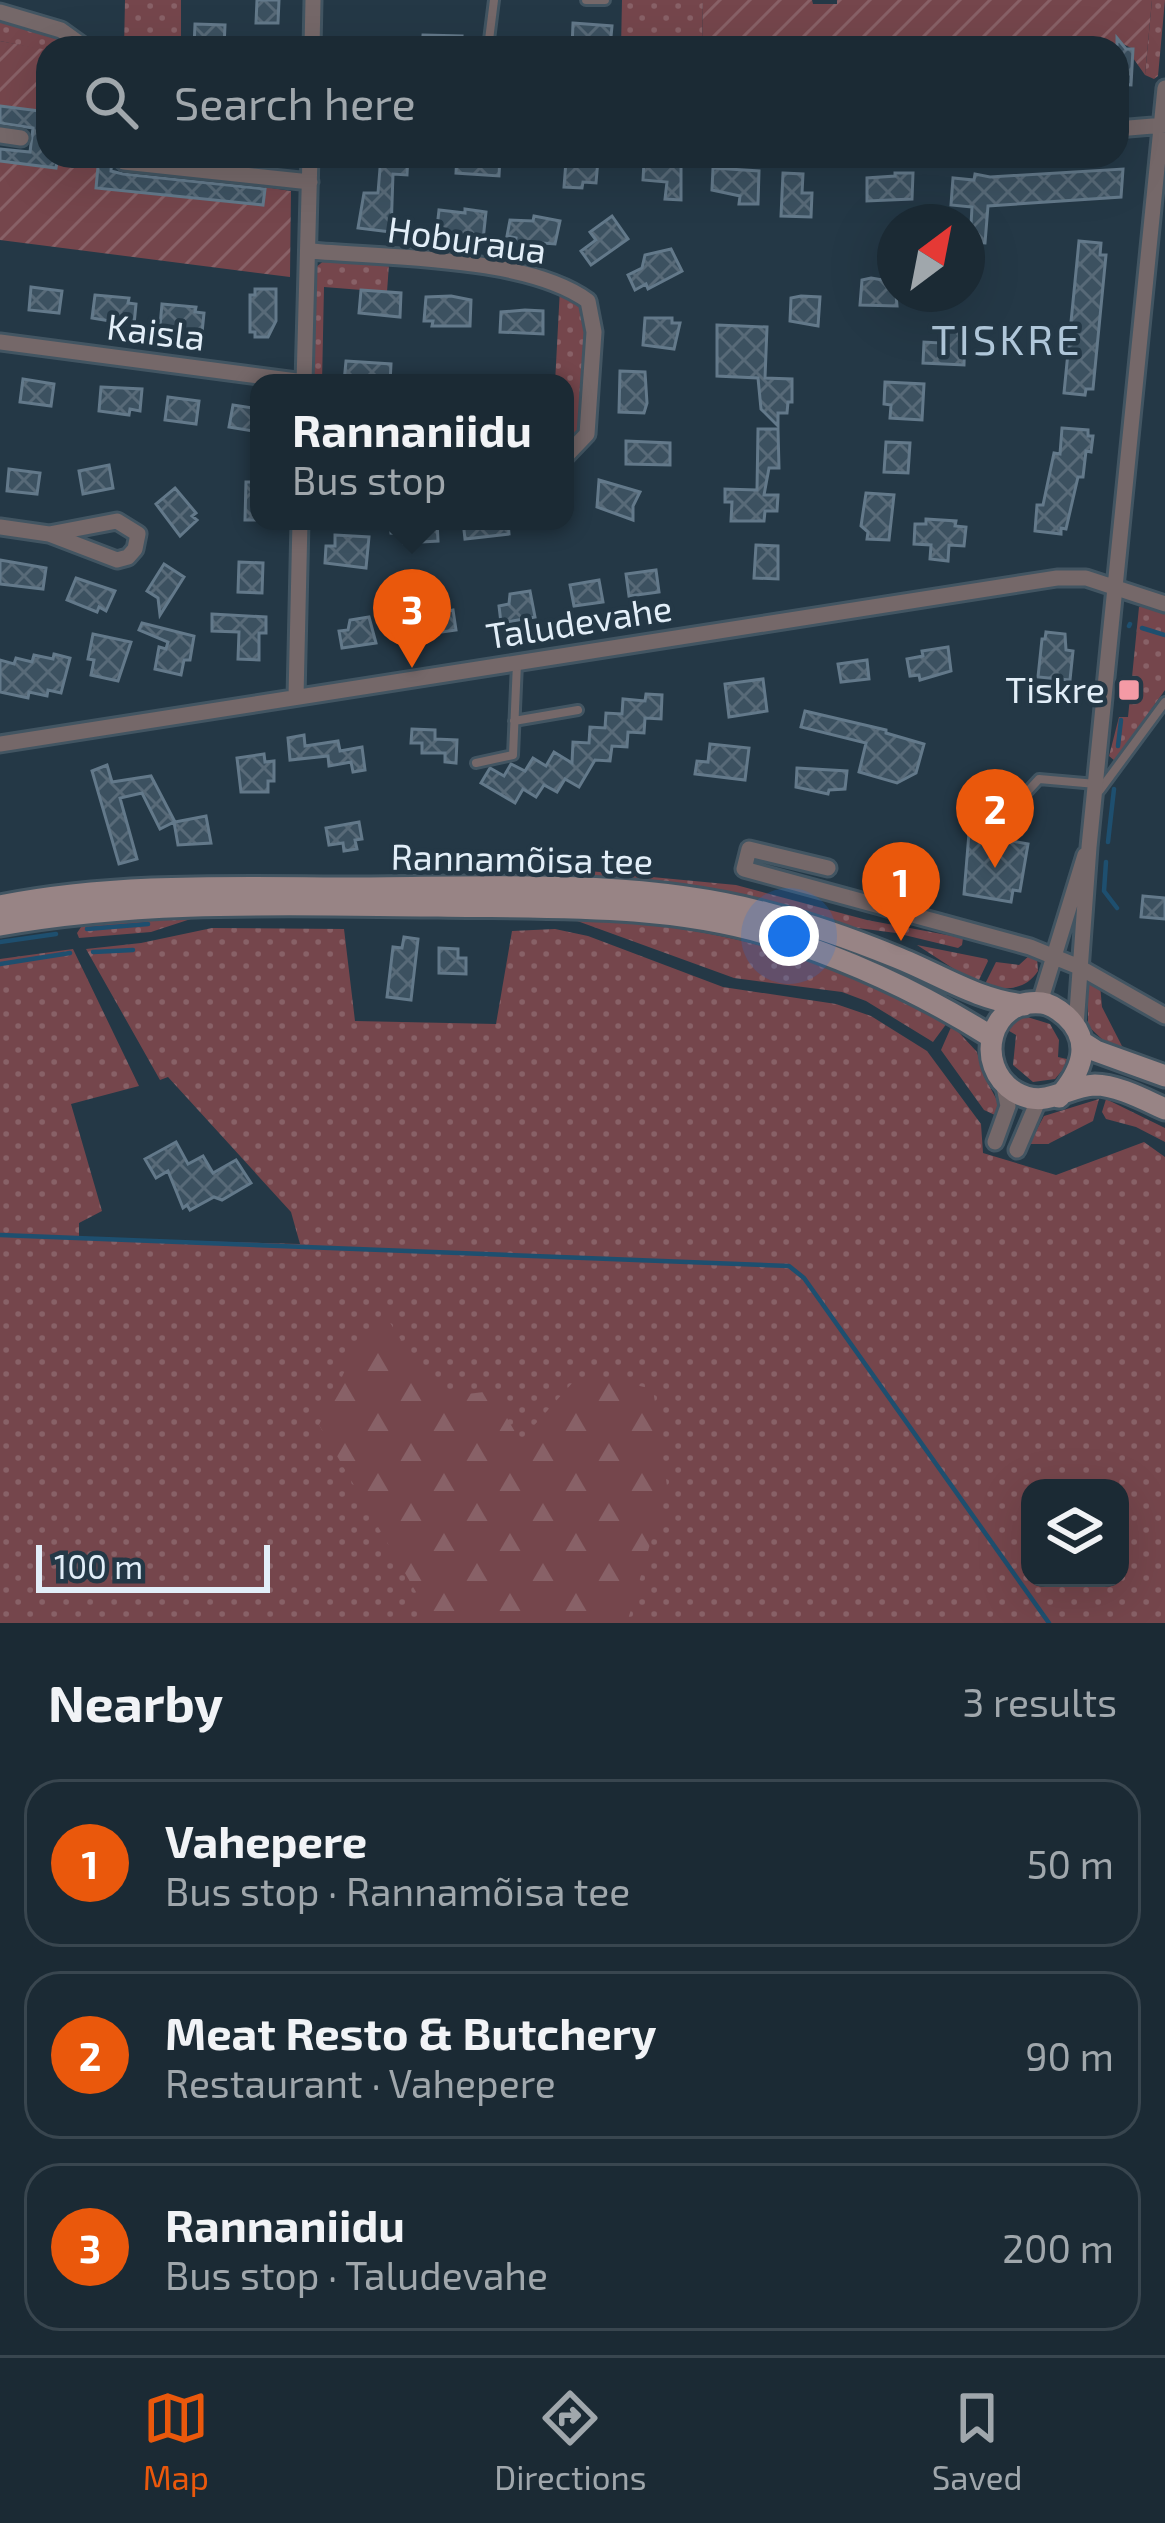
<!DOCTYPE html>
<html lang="en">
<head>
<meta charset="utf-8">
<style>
  :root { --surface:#1b2a34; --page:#283640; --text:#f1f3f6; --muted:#a0a7ac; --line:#39464f; --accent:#ea580c }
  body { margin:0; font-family:"Exo 2",sans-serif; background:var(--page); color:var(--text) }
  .controls { position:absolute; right:36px; bottom:36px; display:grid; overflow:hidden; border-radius:24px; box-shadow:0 12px 48px #0002 }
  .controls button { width:108px; height:108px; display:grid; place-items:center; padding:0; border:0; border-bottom:3px solid var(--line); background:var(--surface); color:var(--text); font:60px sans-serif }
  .compass { position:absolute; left:877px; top:204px; width:108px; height:108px; border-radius:50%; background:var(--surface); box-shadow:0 12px 48px #0002; rotate:32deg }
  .scale { position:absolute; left:36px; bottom:30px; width:234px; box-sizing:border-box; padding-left:12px; border:6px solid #e2eef8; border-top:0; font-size:33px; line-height:42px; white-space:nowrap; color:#e2eef8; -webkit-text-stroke:9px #243846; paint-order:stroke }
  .you { position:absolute; left:789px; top:936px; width:42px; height:42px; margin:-30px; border:9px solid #fff; border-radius:50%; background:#1a73e8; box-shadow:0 0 0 18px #1a73e833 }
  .badge { display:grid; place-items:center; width:78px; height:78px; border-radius:50%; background:var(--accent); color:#fff; font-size:39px; font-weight:700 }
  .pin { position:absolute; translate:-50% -99px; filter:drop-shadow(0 3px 6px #0008) }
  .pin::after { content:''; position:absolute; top:63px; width:42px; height:36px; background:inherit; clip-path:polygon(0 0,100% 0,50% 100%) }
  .popup { position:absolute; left:250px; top:374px; width:324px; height:156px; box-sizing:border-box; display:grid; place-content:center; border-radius:24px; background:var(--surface); filter:drop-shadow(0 3px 9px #0005); font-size:39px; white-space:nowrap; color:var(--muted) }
  .popup b { font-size:45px; color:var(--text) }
  .popup::after { content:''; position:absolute; left:50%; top:100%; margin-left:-24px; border:24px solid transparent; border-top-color:var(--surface) }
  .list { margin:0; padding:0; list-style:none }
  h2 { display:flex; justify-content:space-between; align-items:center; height:156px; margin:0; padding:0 48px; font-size:51px }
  h2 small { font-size:39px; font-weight:400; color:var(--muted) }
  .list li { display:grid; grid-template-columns:78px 1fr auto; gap:36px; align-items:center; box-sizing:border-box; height:168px; margin:0 24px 24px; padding:0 24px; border:3px solid var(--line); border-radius:36px }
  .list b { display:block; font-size:45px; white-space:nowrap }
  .list p { margin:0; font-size:39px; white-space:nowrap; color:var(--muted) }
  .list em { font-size:39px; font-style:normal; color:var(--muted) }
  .icon { flex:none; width:66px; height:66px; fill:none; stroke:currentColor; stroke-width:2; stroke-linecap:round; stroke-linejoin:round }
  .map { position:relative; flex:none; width:1165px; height:1623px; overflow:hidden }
  .search { position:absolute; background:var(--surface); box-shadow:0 12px 48px #0002; left:36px; right:36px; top:36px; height:132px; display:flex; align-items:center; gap:30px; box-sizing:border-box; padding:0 42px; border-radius:36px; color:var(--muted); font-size:45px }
  .sheet { height:732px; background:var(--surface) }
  nav { display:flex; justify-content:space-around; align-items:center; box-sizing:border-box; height:168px; border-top:3px solid var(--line); background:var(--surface); font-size:33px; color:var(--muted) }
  nav a { display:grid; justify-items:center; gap:6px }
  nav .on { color:var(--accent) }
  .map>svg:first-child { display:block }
  .grass { fill:url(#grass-dots); fill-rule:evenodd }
  .forest { fill:url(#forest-firs) }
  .garden { fill:url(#garden-furrows) }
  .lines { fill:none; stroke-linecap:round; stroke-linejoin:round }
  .stream { stroke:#1e4f6f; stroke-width:4.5 }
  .building { fill:url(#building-cross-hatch); stroke:#63798a; stroke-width:3 }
  .lane-casing { stroke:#425562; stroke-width:14 }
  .street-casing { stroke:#425562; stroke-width:21 }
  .secondary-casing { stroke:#425562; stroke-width:27 }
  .lane { stroke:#756869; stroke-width:8 }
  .street { stroke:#756869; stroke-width:15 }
  .secondary { stroke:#988485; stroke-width:21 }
  .poi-dot { fill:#f49aa5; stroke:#243846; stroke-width:4.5 }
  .labels { text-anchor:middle; stroke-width:9; stroke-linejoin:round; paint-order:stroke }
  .street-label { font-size:36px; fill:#e2eef8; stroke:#243846 }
  .poi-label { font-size:36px; fill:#e2eef8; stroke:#243846; text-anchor:end }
  .quarter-label { font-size:42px; letter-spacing:3px; fill:#b0c7da; stroke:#243846 }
</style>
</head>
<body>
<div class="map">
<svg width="1165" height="1623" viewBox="0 0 1165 1623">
  <defs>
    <pattern id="grass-dots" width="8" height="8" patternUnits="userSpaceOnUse" patternTransform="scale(3)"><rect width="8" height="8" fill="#75464c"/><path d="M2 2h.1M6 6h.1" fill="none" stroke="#886167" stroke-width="1.8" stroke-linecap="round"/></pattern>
    <pattern id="forest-firs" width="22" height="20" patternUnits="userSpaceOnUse" patternTransform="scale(3)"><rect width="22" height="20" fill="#75464c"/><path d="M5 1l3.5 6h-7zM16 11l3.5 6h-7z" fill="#886167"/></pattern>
    <pattern id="garden-furrows" width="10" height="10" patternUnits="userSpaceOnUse" patternTransform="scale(3)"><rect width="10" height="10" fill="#75464c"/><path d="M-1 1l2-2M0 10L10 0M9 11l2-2" fill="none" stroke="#886167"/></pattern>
    <pattern id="building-cross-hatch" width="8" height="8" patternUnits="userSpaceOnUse" patternTransform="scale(3)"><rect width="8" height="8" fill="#3c5160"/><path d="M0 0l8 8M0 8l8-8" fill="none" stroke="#586a78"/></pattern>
  </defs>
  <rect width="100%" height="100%" fill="#243846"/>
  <path class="grass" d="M125,0H181V48H124Z
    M622,0H703L702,48H621Z
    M1152,0H1165L1158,76L1154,79L1145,75Z
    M0,17L42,28L78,48L48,51L0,41Z
    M326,259L389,264L387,292L324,287L322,383H311L315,268Z
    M560,288L583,305L590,324L583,426L577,441L565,451V383H555Z
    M1149,605L1165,610V690L1115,761L1109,756L1119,717H1128L1139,607Z
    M568,869L736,885L867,920L963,938L962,945L958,948L896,933L475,878Z
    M203,915L151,932L79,938L77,933L85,921Z
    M569,918C713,925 820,952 947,1023L933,1042L866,1001L842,992L734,978Z
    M212,928L344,929L355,1021L496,1024L512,931L555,929L588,936L723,987L836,1004L871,1016L927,1051L981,1124L983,1153L1056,1175L1144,1142L1165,1157V1623H0V959L73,949L139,1086L71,1104L102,1211L79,1223V1238L300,1244L291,1212L168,1077L160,1080L86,949L141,943ZM1030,1488H1120V1578H1030Z
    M917,945L987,959L988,961L977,984Z
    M1031,954L1037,958L1038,971C1025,991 1004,990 984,986L996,962L1019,965Z
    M1088,983L1100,985L1102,1007L1123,1048L1105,1042L1088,1026Z
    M1024,1016L1050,1024L1059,1040L1058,1057L1071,1060L1055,1079L1033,1082L1013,1065L1016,1035L1004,1028Z
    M952,1025L977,1052L984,1076L999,1104L997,1116L984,1110L941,1050Z
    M1099,1099L1093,1121L1048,1144H1029L1044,1116Z
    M1106,1099L1165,1128V1142L1136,1127L1106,1119L1102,1112Z"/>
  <path class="forest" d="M389,1321L420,1371L451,1396L492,1391L520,1441L574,1381L613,1380L653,1389L667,1486L627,1623H434L319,1425L351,1358Z"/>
  <path class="garden" d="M703,0H812L813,4H837V0H1152L1145,75L1133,58V49L1121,43L1107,48H702Z
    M0,41L48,50V112L0,106Z
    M58,156H99L96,188L262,205L265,187L291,191L290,277L0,240V161L56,168Z"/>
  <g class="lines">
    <path class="stream" d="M1129,626L1130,624
      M1142,628L1165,635
      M1118,746L1121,720
      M1108,842L1114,789
      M1106,862L1104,891L1117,908
      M87,929L148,924
      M0,942L56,934
      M93,952L133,950
      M0,964L70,953
      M0,1235L789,1266L804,1278L1049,1623"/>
  </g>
  <path class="building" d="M257,0H279L278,23H256Z
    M573,23L612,26L610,48H572Z
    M195,24L225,25L224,48H194Z
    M423,35L462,36L461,48H422Z
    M1117,38L1126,49H1133L1131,85L1117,84Z
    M0,106L48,112L45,146L48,147V156H58L56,168L0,161V149L30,152L33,128L0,123Z
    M99,156H112L111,171L123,174L265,189L263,205L96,188Z
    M381,156H408L407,175L393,174L391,232L358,228L364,193H378Z
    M457,156H500L499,176L456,173Z
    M584,159L598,160L596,183L583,182L582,188L564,187L566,161L583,163Z
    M644,162L681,166V200L665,199L667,182L643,180Z
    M713,168L759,171L758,204H739L740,196L712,190Z
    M1123,169L1121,197L988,206L985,243L970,242L972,207L951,205L953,178L974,180L975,174L990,177Z
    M783,173L803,174L802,193H812L811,217L781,216Z
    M895,173H913L912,199L867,201V178L895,176Z
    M465,209L486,212L483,240L473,239V243L436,237L439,210L465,213Z
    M534,216L560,221L555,244L529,242L528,247L515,244L516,238L507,236L510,220L533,221Z
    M612,216L628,239L591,265L581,251L596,240L590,232Z
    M1079,241L1101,243L1100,255H1106L1093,389H1086L1085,395L1064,393Z
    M671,249L682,271L648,289L646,284L635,290L628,275L642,268L645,255Z
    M871,278L895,282L897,306L860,305L862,280Z
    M31,287L62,291L59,313L29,310Z
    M255,289H276V321L268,337H255V332H250V295H255Z
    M361,290L401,293L400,317L359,313Z
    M95,295L129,298L128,303L136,304L134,325L92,318Z
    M451,296L471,300L470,326H432L433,321H424L426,297Z
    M801,296L820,297L818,326L790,321L791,298Z
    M162,304L196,307L195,312L204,313L202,333L160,326Z
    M525,310L543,311V334L500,332L501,312Z
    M645,318H672V323H680L674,349L643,345Z
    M717,325L767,327L765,378L792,379V402H788L787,413H778V426L761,409L758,378L717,376Z
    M941,327L965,328L964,365L923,363L924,342L940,343Z
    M346,361L391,364L390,383L344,382Z
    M620,371L645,372L647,403L644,413L619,412Z
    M23,379L54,384L51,406L20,402Z
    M885,382L924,384L922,420L890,418L891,405L884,404Z
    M101,387L142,389L140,411L130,409L129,415L99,411Z
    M168,397L199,401L196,424L165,420Z
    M233,405L259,409V432L229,427Z
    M1062,428L1088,430V436H1093L1091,452L1086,451L1083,477H1078L1066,529L1061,528V534L1035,531L1037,505H1043L1054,453L1060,454Z
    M758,429H778L779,468H769L764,495H778L777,511H765L764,521H731L732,502H725V489L757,490Z
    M626,441L670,443V465L626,464Z
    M886,442L910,443L908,473L884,472Z
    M109,465L113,488L83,494L79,471Z
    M9,469L40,473L37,494L7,491Z
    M599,480L640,492L633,506V520L597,507Z
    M246,482H259V520H245Z
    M175,488L196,513L192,516L197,520L180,536L156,504Z
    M866,493L894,495L889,540L867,539L868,532L861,526Z
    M926,519L956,521L955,526L966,527L964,546L949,545L948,561L930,559L931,545L914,544L915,524H926Z
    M390,521H437L438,541L404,543L403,534L391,533Z
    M463,521H508L509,534L465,539Z
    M335,535L369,537L366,568L325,563L326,546H335Z
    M756,545L778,546V579L754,578Z
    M0,560L46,568L43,589L0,584Z
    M239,562L263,563L262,593L238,592Z
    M164,564L184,577L160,615L158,598L147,591Z
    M656,570L659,592L629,596L626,574Z
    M76,578L115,591L106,611L99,607L97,612L67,600Z
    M599,580L603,602L574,606L570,585Z
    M530,591L535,617L501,623L499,606L509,604L510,594Z
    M447,604L448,611L453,610L456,630L420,635L418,618L431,613L430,606Z
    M212,614L266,617V633H259V660L238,659L239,632L212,631Z
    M369,617L376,643L342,648L339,631L348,630L350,620Z
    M142,623L194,636L190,660H184L181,675L155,669L159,647L166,649L168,642L139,630Z
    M1046,632L1065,634L1066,650L1073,651L1070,680L1038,677L1042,639H1045Z
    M93,634L131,642L118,681L91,675L94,660L88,659Z
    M948,647L951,671L920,680L919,675L910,676L907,659L923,656L922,651Z
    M54,654L70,658L61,693L48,690L47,696L29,692L28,698L0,692V660L14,664L16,658L32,662L34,655L53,659Z
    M867,660L869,679L841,682L838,664Z
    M763,679L767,711L729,717L725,684Z
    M646,694L662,695L661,719L645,718L644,733L628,732L627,747L612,746L610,761L595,760L579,787L565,779L557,792L544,785L536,797L523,789L515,803L481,783L490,768L504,776L511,764L525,771L533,758L546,766L554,752L572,763L573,742L589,743L590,727L605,728L606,713L622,714L623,699L645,701Z
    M805,711L886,730V733L924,744L916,773L897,783L859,772L866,743L801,727Z
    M412,729L435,730V739L457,740L456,763L445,762V753H422V743H411Z
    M304,735L305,746L338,741L340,751L362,747L365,770L353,772L351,762L329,766L328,756L290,760L288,738Z
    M710,744L749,748L745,780L695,774L697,761L708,762Z
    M264,754L265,762L274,761V781H268V792H241L237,758Z
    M107,765L112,782L151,776L175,822L206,816L211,843L178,845L174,822L160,829L142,793L120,798L137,859L119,864L92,771Z
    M797,768L847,771L845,789L829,790L828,794L796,787Z
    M359,822L362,839L355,840L357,849L344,851L343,843L329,845L326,828Z
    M969,833L1028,844L1020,891L1013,890L1011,902L964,894Z
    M1143,896L1165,898V919L1141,917Z
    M404,937L418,939L411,1000L387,997L393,947L402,948Z
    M439,948L458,949V958H466V974L439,973Z
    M176,1142L188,1164L203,1156L213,1173L236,1160L251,1183L222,1200L214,1197L190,1210L187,1205L183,1208L168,1171L156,1178L145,1159Z"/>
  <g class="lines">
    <g class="lane-casing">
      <path id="lane" d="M586,0H605
        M488,48L494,0
        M514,721L578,710
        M476,763L513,755L517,663
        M989,783L1027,792L1039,779L1096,784
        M1100,790L1165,702"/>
    </g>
    <g class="street-casing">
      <path id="street" d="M0,12L61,30L86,48
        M312,48L313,0
        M1117,129L1165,125
        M0,135L21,138
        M124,162L310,182
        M311,251C388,258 527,256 588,301L594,332L587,434L565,457
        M0,342L304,382
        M304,383L310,156
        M0,527L49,534L117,560L128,557L135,549L138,534L117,521L49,534
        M296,697L300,521
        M0,744L1057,578H1086L1165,604
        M828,868L749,849L744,869L1030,947L1079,967L1165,1016
        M1040,1002L1085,855
        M1076,1026L1089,847L1165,88
        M995,1142L1008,1106L1003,1082
        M1017,1150L1038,1101"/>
    </g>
    <g class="secondary-casing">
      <path id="secondary" d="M0,906C120,882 244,888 365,888C497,887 638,879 766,913C810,924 854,940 896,957C939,974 977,1000 1024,1005
        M0,925C144,899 292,905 438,906C549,908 668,903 774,936C850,960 923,994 990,1036
        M1082,1042L1096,1051L1165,1076
        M1059,1097C1081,1072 1094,1042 1066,1016C1059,1010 1051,1004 1042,1003C989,997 973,1066 1015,1092C1046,1110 1065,1086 1095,1085C1117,1085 1145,1100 1165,1109"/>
    </g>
    <use href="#lane" class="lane"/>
    <use href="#street" class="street"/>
    <use href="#secondary" class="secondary"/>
  </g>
  <rect class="poi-dot" x="1117" y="678" width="24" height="24" rx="6"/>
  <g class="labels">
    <g class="street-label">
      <text transform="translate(467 240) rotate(8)" y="13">Hoburaua</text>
      <text transform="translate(156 332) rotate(7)" y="13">Kaisla</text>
      <text transform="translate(579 622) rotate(-9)" y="13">Taludevahe</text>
      <text transform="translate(522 859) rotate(1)" y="13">Rannamõisa tee</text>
    </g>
    <g class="poi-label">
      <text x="1105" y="703">Tiskre</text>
    </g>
    <g class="quarter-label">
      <text x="1007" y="355">TISKRE</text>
    </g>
  </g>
</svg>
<div class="controls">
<button><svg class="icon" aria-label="layers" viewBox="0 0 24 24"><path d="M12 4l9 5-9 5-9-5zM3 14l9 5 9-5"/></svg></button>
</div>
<svg class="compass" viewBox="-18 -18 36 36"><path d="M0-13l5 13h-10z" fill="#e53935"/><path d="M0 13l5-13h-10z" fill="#a0a7ac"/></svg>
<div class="scale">100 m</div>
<div class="you"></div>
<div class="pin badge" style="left:901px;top:941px">1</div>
<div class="pin badge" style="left:995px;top:868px">2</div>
<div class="pin badge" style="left:412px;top:668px">3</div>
<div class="popup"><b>Rannaniidu</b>Bus stop</div>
<div class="search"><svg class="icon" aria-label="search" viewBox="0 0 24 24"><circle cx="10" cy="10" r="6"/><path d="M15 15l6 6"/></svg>Search here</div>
</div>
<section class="sheet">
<h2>Nearby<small>3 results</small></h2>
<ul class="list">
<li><span class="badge">1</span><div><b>Vahepere</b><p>Bus stop · Rannamõisa tee</p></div><em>50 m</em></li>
<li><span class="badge">2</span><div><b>Meat Resto &amp; Butchery</b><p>Restaurant · Vahepere</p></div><em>90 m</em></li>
<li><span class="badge">3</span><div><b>Rannaniidu</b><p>Bus stop · Taludevahe</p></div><em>200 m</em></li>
</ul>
</section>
<nav>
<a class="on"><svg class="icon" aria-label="map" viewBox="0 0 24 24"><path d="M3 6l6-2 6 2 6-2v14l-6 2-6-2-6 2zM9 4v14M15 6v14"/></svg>Map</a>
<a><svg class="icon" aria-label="directions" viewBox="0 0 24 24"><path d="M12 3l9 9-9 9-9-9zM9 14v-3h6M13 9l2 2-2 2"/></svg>Directions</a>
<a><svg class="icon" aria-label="saved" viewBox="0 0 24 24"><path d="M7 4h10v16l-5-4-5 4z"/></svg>Saved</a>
</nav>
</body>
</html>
